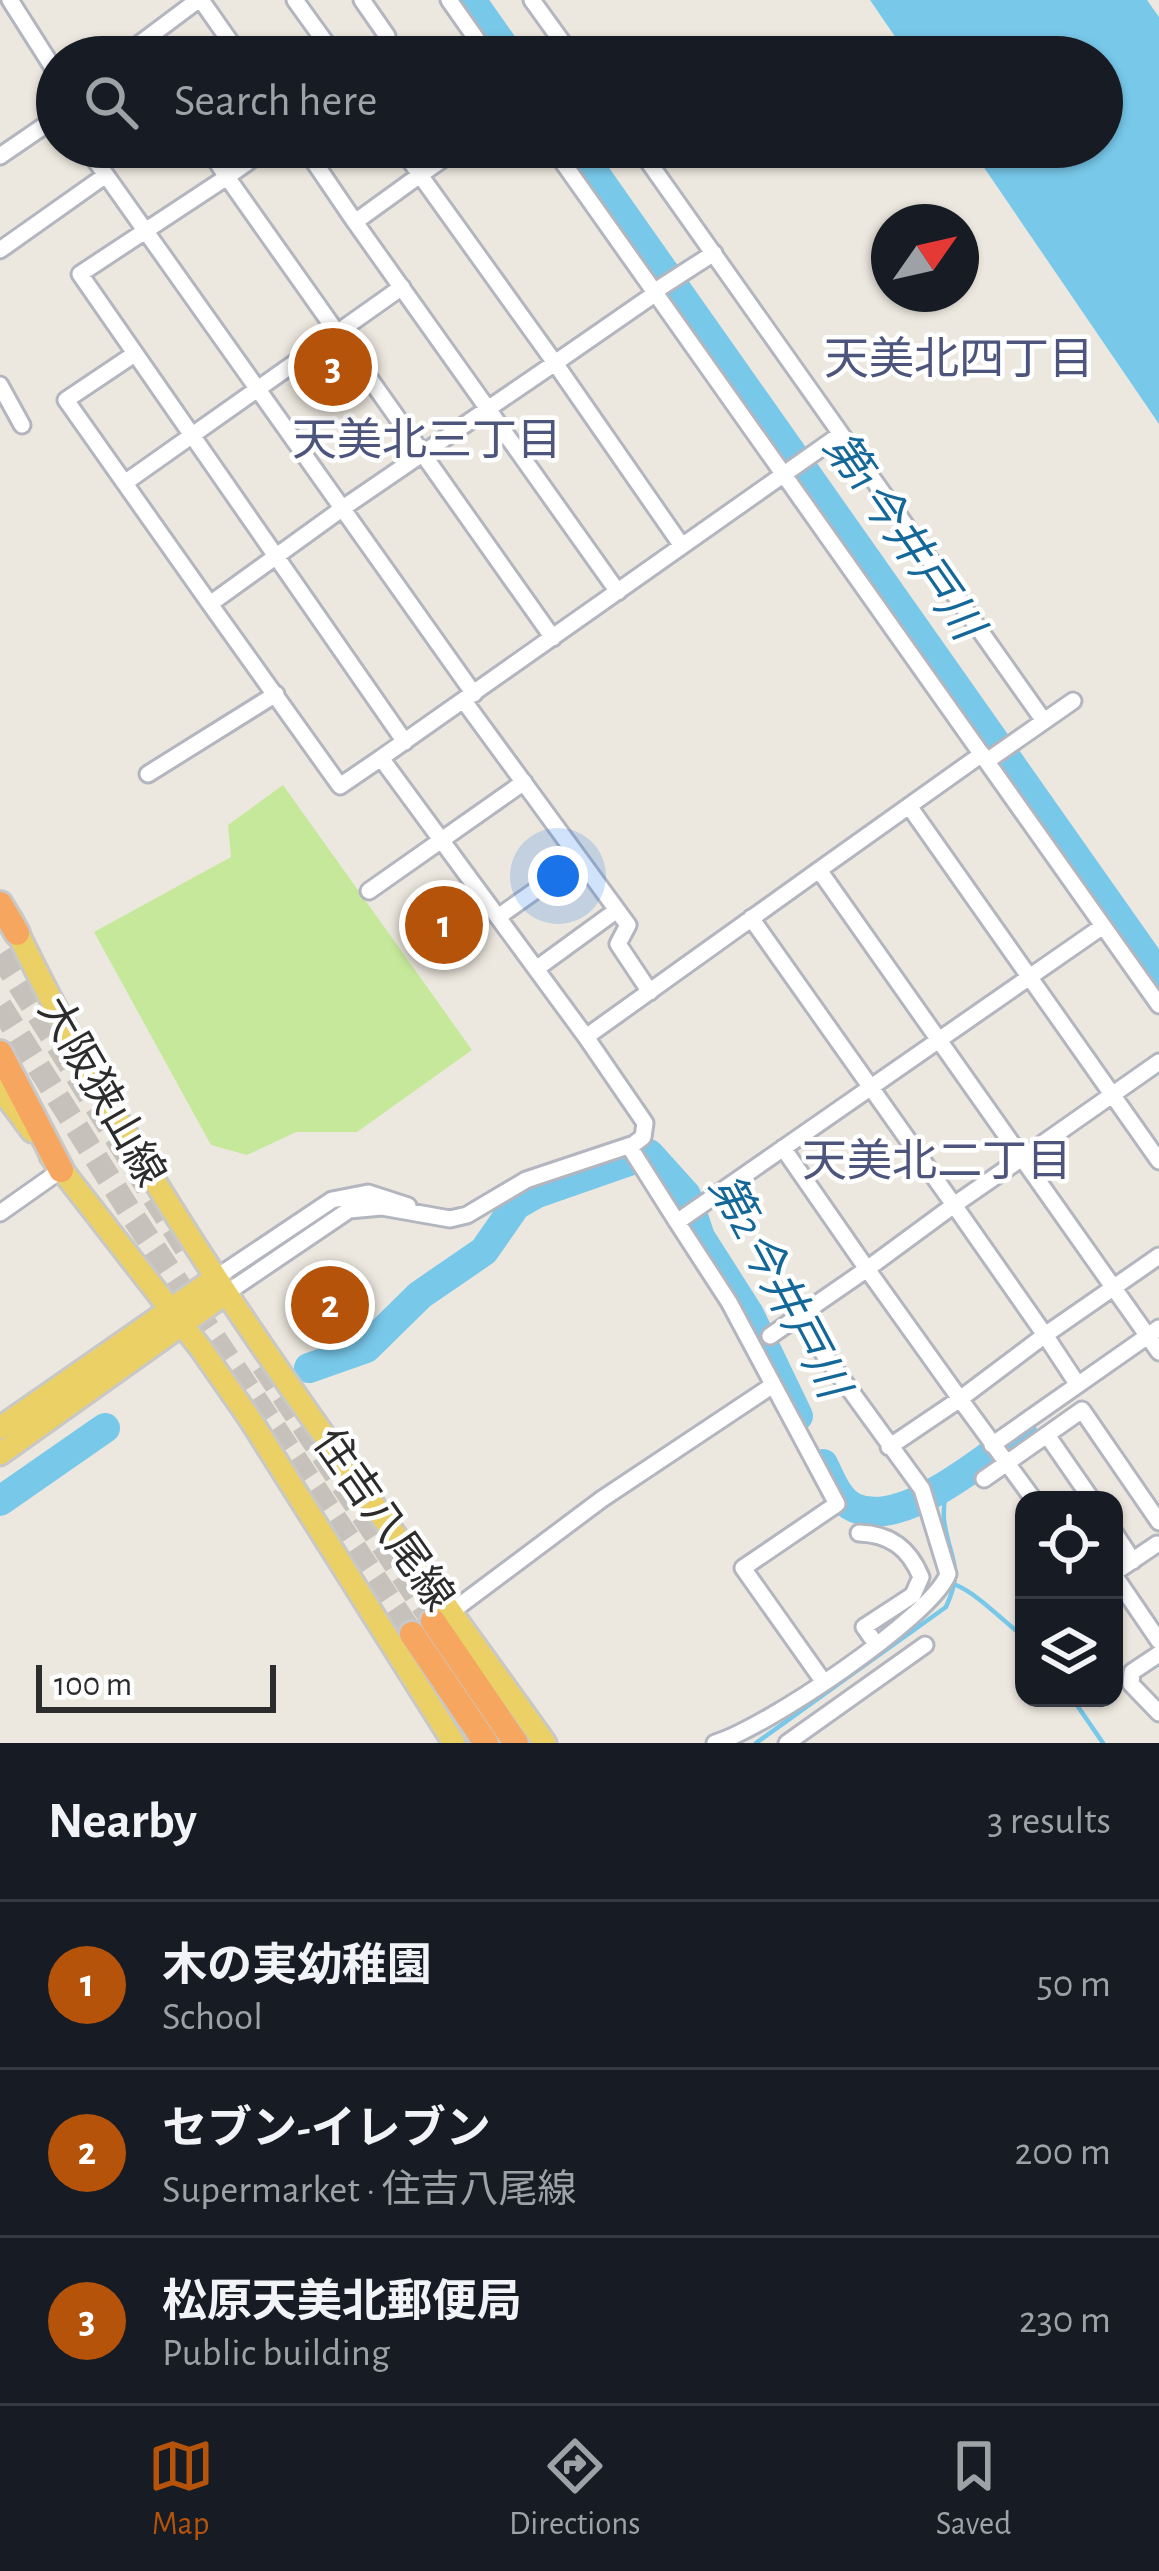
<!DOCTYPE html>
<html lang="en">
<head>
<meta charset="utf-8">
<style>
  :root { --surface:#171b24; --page:#242831; --text:#f1f3f6; --muted:#9ea1a6; --line:#363941; --accent:#b45309 }
  body { margin:0; font-family:"Alegreya Sans","Noto Sans JP",sans-serif; background:var(--page); color:var(--text) }
  .controls { position:absolute; right:36px; bottom:36px; display:grid; overflow:hidden; border-radius:24px; box-shadow:0 3px 9px #0004 }
  .controls button { width:108px; height:108px; display:grid; place-items:center; padding:0; border:0; border-bottom:3px solid var(--line); background:var(--surface); color:var(--text); font:60px sans-serif }
  .compass { position:absolute; left:871px; top:204px; width:108px; height:108px; border-radius:50%; background:var(--surface); box-shadow:0 3px 9px #0004; rotate:56deg }
  .scale { position:absolute; left:36px; bottom:30px; width:240px; box-sizing:border-box; padding-left:12px; border:6px solid #2c2c2c; border-top:0; font-size:33px; line-height:42px; white-space:nowrap; color:#2c2c2c; -webkit-text-stroke:9px #fff; paint-order:stroke }
  .you { position:absolute; left:558px; top:876px; width:42px; height:42px; margin:-30px; border:9px solid #fff; border-radius:50%; background:#1a73e8; box-shadow:0 0 0 18px #1a73e833 }
  .badge { display:grid; place-items:center; width:78px; height:78px; border-radius:50%; background:var(--accent); color:#fff; font-size:39px; font-weight:700 }
  .pin { position:absolute; translate:-50% -50%; border:6px solid #fff; box-shadow:0 3px 12px #0006 }
  .list { margin:0; padding:0; list-style:none }
  h2 { display:flex; justify-content:space-between; align-items:center; height:156px; margin:0; padding:0 48px; font-size:51px }
  h2 small { font-size:39px; font-weight:400; color:var(--muted) }
  .list li { display:grid; grid-template-columns:78px 1fr auto; gap:36px; align-items:center; box-sizing:border-box; height:168px; padding:0 48px; border-top:3px solid var(--line) }
  .list b { display:block; font-size:45px; white-space:nowrap }
  .list p { margin:0; font-size:39px; white-space:nowrap; color:var(--muted) }
  .list em { font-size:39px; font-style:normal; color:var(--muted) }
  .icon { flex:none; width:66px; height:66px; fill:none; stroke:currentColor; stroke-width:2; stroke-linecap:round; stroke-linejoin:round }
  .map { position:relative; flex:none; width:1159px; height:1743px; overflow:hidden }
  .search { position:absolute; background:var(--surface); box-shadow:0 3px 9px #0004; left:36px; right:36px; top:36px; height:132px; display:flex; align-items:center; gap:30px; box-sizing:border-box; padding:0 42px; border-radius:66px; color:var(--muted); font-size:45px }
  .sheet { height:660px; background:var(--surface) }
  nav { display:flex; justify-content:space-around; align-items:center; box-sizing:border-box; height:168px; border-top:3px solid var(--line); background:var(--surface); font-size:33px; color:var(--muted) }
  nav a { display:grid; justify-items:center; gap:6px }
  nav .on { color:var(--accent) }
  .map>svg:first-child { display:block }
  .pitch { fill:#c5e89b }
  .water { fill:#78c8ea }
  .lines { fill:none; stroke-linecap:round; stroke-linejoin:round }
  .stream { stroke:#78c8ea; stroke-width:4.5 }
  .river { stroke:#78c8ea; stroke-width:30 }
  .highway-tunnel { stroke:#c6c2bb; stroke-width:24; stroke-dasharray:24 12; stroke-linecap:butt }
  .minor-casing { stroke:#b3b5bf; stroke-width:21 }
  .major-casing { stroke:#c8c8c8; stroke-width:27 }
  .highway-casing { stroke:#c8c8c8; stroke-width:30 }
  .minor { stroke:#fff; stroke-width:15 }
  .major { stroke:#ebd066; stroke-width:21 }
  .highway { stroke:#f7a660; stroke-width:24 }
  .labels { text-anchor:middle; stroke-width:9; stroke-linejoin:round; paint-order:stroke }
  .street-label { font-size:42px; fill:#2c2c2c; stroke:#fff }
  .neighbourhood-label { font-size:45px; fill:#4e557c; stroke:#fff }
  .water-label { font-size:45px; font-style:italic; fill:#136799; stroke:#fff }
</style>
</head>
<body>
<div class="map">
<svg width="1159" height="1743" viewBox="0 0 1159 1743">
  <rect width="100%" height="100%" fill="#ede8df"/>
  <path class="pitch" d="M283,785L472,1050L357,1132H296L247,1155L211,1145L94,932L231,857L228,825Z"/>
  <path class="water" d="M870,0H1147L1159,17V424L970,147H1102V57H909Z"/>
  <g class="lines">
    <path class="stream" d="M956,1585C978,1594 1004,1622 1024,1637
      M1072,1698L1103,1743
      M756,1743L946,1607C965,1566 949,1559 944,1520C943,1511 945,1499 945,1490"/>
    <path class="river" d="M471,0L511,57
      M576,147L1159,975
      M309,1368L366,1348L420,1295L484,1251L516,1205L537,1193L649,1154L686,1195L700,1237L749,1314L798,1416
      M823,1464C831,1480 838,1501 855,1508C903,1529 985,1458 1022,1432
      M0,1501L105,1428"/>
    <path class="highway-tunnel" d="M0,954L191,1256
      M0,1006L132,1215L412,1634
      M263,1365L433,1621"/>
    <g class="minor-casing">
      <path id="minor" d="M10,0L57,74
        M201,0L241,57
        M295,0L336,57
        M362,0L387,36
        M449,0L489,57
        M532,0L573,57
        M138,45L198,0
        M124,57L138,45L146,57
        M86,147L474,694
        M207,147L227,177L269,147
        M304,147L355,222L420,175L555,363L656,293
        M401,147L420,175L460,147
        M552,147L1159,1005
        M638,147L1044,721
        M0,156L57,117
        M98,163L122,147
        M355,222L618,592
        M0,250L106,175
        M655,291L714,253
        M133,355L66,400L210,604
        M0,385L22,425
        M841,434L381,758L586,1037L819,870L1022,1158L954,1205L1045,1335L960,1399L1034,1500
        M126,482L402,287
        M464,701L628,925L618,944L650,992
        M405,742L80,274L227,177L553,638
        M381,758L340,786L210,604L343,508L555,363L682,546
        M987,761L1073,701
        M148,774L276,694
        M909,806L1159,1161
        M819,870L982,754
        M369,891L524,782
        M498,917L580,859
        M751,918L954,1205L867,1269L960,1399L889,1447
        M536,969L617,910
        M1159,1062L1022,1158L1159,1352
        M629,1146L677,1222L1103,926
        M0,1213L61,1170
        M677,1222L729,1302L837,1504L743,1568L823,1681
        M214,1279L332,1200L368,1193L408,1206
        M225,1294L349,1210L382,1207L450,1219L467,1215L526,1180L634,1144L643,1137L645,1123L586,1037
        M770,1336L867,1269L783,1148
        M1078,1385L1045,1335L1159,1256
        M1047,1435L1092,1500
        M992,1445L1159,1328
        M984,1479L1082,1410L1159,1522
        M1114,1532L1133,1561
        M859,1533C890,1534 909,1548 921,1577L913,1595L864,1627L876,1644
        M1114,1573L1157,1544
        M1114,1575L1159,1641
        M451,1612L602,1499L773,1385
        M1159,1654L1132,1672L1131,1684L1159,1713
        M715,1743C762,1730 932,1617 948,1574L922,1489L797,1317
        M787,1743L925,1645"/>
    </g>
    <g class="major-casing">
      <path id="major" d="M11,919C152,1217 355,1476 545,1743
        M0,1088L32,1131
        M51,1156L202,1350L250,1419L454,1743
        M0,1428L214,1279
        M0,1454L225,1294"/>
    </g>
    <g class="highway-casing">
      <path id="highway" d="M0,904L17,933
        M0,1053L61,1170
        M433,1621L516,1743
        M412,1634L486,1743"/>
    </g>
    <use href="#minor" class="minor"/>
    <use href="#major" class="major"/>
    <use href="#highway" class="highway"/>
  </g>
  <g class="labels">
    <g class="street-label">
      <text transform="translate(103 1091) rotate(60)" y="15">大阪狭山線</text>
      <text transform="translate(385 1519) rotate(55)" y="15">住吉八尾線</text>
    </g>
    <g class="neighbourhood-label">
      <text x="959" y="374">天美北四丁目</text>
      <text x="427" y="455">天美北三丁目</text>
      <text x="937" y="1176">天美北二丁目</text>
    </g>
    <g class="water-label">
      <text transform="translate(904 535) rotate(55)" y="16">第1今井戸川</text>
      <text transform="translate(780 1285) rotate(62)" y="16">第2今井戸川</text>
    </g>
  </g>
</svg>
<div class="controls">
<button><svg class="icon" aria-label="locate" viewBox="0 0 24 24"><circle cx="12" cy="12" r="6"/><path d="M12 2v4M12 18v4M2 12h4M18 12h4"/></svg></button>
<button><svg class="icon" aria-label="layers" viewBox="0 0 24 24"><path d="M12 4l9 5-9 5-9-5zM3 14l9 5 9-5"/></svg></button>
</div>
<svg class="compass" viewBox="-18 -18 36 36"><path d="M0-13l5 13h-10z" fill="#e53935"/><path d="M0 13l5-13h-10z" fill="#9ea1a6"/></svg>
<div class="scale">100 m</div>
<div class="you"></div>
<div class="pin badge" style="left:444px;top:925px">1</div>
<div class="pin badge" style="left:330px;top:1305px">2</div>
<div class="pin badge" style="left:333px;top:367px">3</div>
<div class="search"><svg class="icon" aria-label="search" viewBox="0 0 24 24"><circle cx="10" cy="10" r="6"/><path d="M15 15l6 6"/></svg>Search here</div>
</div>
<section class="sheet">
<h2>Nearby<small>3 results</small></h2>
<ul class="list">
<li><span class="badge">1</span><div><b>木の実幼稚園</b><p>School</p></div><em>50 m</em></li>
<li><span class="badge">2</span><div><b>セブン-イレブン</b><p>Supermarket · 住吉八尾線</p></div><em>200 m</em></li>
<li><span class="badge">3</span><div><b>松原天美北郵便局</b><p>Public building</p></div><em>230 m</em></li>
</ul>
</section>
<nav>
<a class="on"><svg class="icon" aria-label="map" viewBox="0 0 24 24"><path d="M3 6l6-2 6 2 6-2v14l-6 2-6-2-6 2zM9 4v14M15 6v14"/></svg>Map</a>
<a><svg class="icon" aria-label="directions" viewBox="0 0 24 24"><path d="M12 3l9 9-9 9-9-9zM9 14v-3h6M13 9l2 2-2 2"/></svg>Directions</a>
<a><svg class="icon" aria-label="saved" viewBox="0 0 24 24"><path d="M7 4h10v16l-5-4-5 4z"/></svg>Saved</a>
</nav>
</body>
</html>
